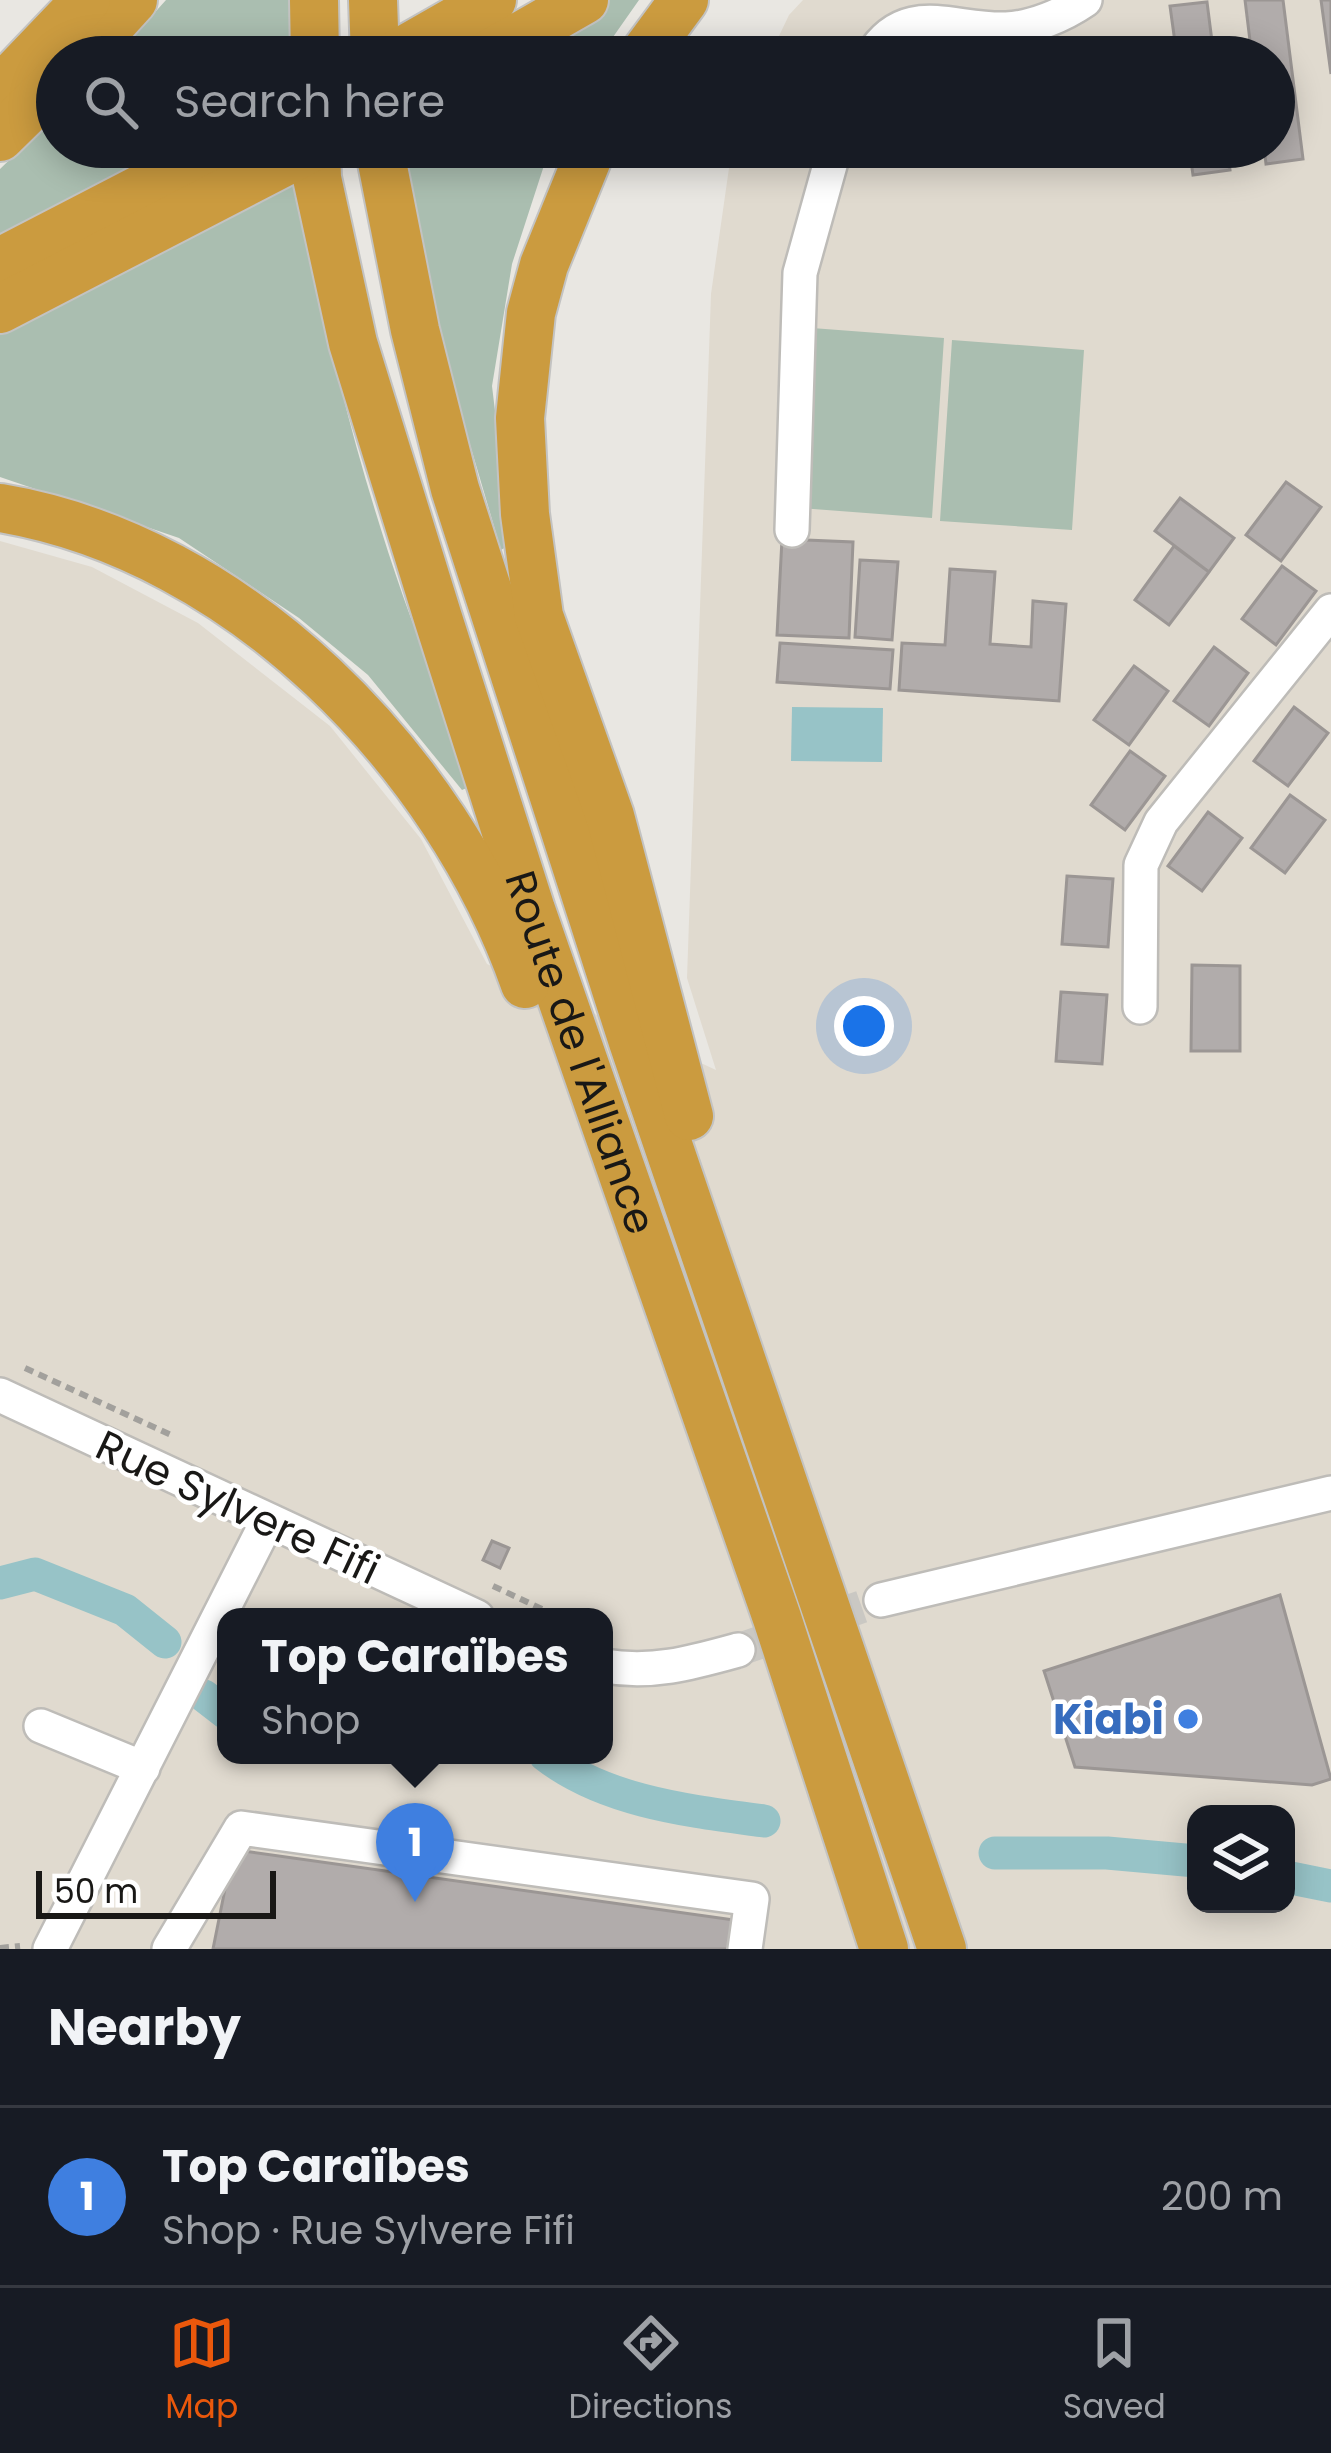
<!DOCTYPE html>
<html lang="en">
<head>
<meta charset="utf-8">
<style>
  :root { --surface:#171b24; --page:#242831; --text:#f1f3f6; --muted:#9ea1a6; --line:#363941; --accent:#ea580c }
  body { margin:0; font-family:Poppins,sans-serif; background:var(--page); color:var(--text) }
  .controls { position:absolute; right:36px; bottom:36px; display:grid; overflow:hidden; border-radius:24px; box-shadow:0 6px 30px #0003 }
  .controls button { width:108px; height:108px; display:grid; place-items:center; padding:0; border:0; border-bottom:3px solid var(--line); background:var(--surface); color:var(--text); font:60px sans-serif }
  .scale { position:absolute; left:36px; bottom:30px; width:240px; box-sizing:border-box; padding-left:12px; border:6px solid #191816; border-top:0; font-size:33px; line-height:42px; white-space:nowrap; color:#191816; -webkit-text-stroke:9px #fff; paint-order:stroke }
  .you { position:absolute; left:864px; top:1026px; width:42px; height:42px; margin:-30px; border:9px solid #fff; border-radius:50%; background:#1a73e8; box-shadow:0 0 0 18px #1a73e833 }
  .badge { display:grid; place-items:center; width:78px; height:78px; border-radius:50%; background:var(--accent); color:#fff; font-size:39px; font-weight:700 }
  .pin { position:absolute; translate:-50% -99px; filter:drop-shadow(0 3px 6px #0008) }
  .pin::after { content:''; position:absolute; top:63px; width:42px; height:36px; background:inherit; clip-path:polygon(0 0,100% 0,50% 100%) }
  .popup { position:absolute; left:217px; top:1608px; width:396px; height:156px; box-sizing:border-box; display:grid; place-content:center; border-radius:24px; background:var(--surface); filter:drop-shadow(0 3px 9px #0005); font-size:39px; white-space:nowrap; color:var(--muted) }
  .popup b { font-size:45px; color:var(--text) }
  .popup::after { content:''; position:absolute; left:50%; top:100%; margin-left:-24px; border:24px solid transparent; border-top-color:var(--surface) }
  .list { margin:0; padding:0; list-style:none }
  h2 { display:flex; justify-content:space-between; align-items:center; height:156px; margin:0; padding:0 48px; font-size:51px }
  h2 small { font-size:39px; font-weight:400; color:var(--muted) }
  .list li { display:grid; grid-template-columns:78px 1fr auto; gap:36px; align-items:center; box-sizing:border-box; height:180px; padding:0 48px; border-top:3px solid var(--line) }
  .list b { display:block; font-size:45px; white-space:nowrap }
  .list p { margin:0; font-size:39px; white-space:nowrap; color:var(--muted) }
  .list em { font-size:39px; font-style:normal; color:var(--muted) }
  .icon { flex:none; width:66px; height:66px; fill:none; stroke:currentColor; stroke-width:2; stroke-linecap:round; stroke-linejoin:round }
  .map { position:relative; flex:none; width:1331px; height:1949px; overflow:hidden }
  .search { position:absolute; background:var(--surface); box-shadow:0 6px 30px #0003; left:36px; right:36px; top:36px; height:132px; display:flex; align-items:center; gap:30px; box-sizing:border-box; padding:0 42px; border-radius:66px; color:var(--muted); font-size:45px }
  .sheet { height:336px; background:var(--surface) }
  nav { display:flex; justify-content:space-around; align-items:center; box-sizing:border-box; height:168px; border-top:3px solid var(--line); background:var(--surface); font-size:33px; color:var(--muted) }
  nav a { display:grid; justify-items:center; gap:6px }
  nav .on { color:var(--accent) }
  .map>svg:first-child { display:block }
  .built { fill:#e0dacf; fill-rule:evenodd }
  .green { fill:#aabeb0 }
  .water { fill:#97c3c7 }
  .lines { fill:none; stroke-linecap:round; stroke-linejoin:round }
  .canal { stroke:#97c3c7; stroke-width:33 }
  .building { fill:#b1acab; stroke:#9b9694; stroke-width:3 }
  .minor-tunnel { stroke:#cac8c3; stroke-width:33; stroke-dasharray:33 16; stroke-linecap:butt }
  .minor-casing { stroke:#bebcb8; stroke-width:38 }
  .highway-casing { stroke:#c3c3c2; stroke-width:52 }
  .path { stroke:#a2a09c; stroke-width:6; stroke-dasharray:9 6; stroke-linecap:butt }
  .minor { stroke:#fff; stroke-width:33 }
  .highway { stroke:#cb9b3f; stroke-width:48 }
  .shop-dot { fill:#3f7fe0; stroke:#fff; stroke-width:4.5 }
  .labels { text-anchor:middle; stroke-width:9; stroke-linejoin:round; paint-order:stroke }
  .street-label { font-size:42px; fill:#191816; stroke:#fff }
  .shop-label { font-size:42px; font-weight:bold; fill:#366cbe; stroke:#fff; text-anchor:end }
</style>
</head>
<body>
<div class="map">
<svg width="1331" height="1949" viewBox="0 0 1331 1949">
  <rect width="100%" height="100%" fill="#e9e7e2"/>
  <path class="built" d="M803,0H1331V1949H0V541L92,567L198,623L330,726L421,839L487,964L716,1070L687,978L711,294L732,147H1274V57H769L789,15ZM226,1617H604V1755H226ZM1196,1814H1286V1904H1196Z"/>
  <path class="green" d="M166,0H289L297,57H115Z
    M599,0H639L599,57H501Z
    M57,114V147H174L0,236V169Z
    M399,147H550L512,264L492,386L511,544L501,550L416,261Z
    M295,171C320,315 355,458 403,596C425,659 453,721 478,783L462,790L368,675L299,618L179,538L0,477V324Z
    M812,328L944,338L932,518L800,508Z
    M952,340L1084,350L1072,530L940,521Z"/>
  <path class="water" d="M792,707L883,708L882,762L791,761Z"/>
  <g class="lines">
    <path class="canal" d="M0,1583L35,1574L125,1610L165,1642
      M204,1696L226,1713
      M545,1755C605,1802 690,1811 764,1821
      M995,1853H1107L1196,1861
      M1286,1877L1331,1886"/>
  </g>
  <path class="building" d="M1245,0H1283L1303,159L1266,164L1264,147H1274V57H1252Z
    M1321,0H1331V74Z
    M1207,2L1214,57H1177L1170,6Z
    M895,147H944L902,164Z
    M1189,147H1227L1230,170L1193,175Z
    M1286,482L1321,507L1281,561L1246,535Z
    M1180,498L1234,538L1209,572L1155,531Z
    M782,539L853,542L849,638L777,635Z
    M1174,546L1209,572L1169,625L1135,600Z
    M860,560L898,562L892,640L855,637Z
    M1282,566L1316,591L1276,645L1242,619Z
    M950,569L995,572L990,644L1031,647L1033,601L1066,604L1059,701L899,690L902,643L945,645Z
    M780,643L893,650L890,689L777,682Z
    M1214,647L1248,673L1209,726L1174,701Z
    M1134,666L1168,691L1129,745L1094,720Z
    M1294,707L1328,733L1288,786L1254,761Z
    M1130,751L1165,776L1125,830L1091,805Z
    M1290,795L1325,820L1285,873L1251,848Z
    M1208,812L1242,838L1202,891L1168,866Z
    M1067,876L1113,879L1108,947L1062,944Z
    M1192,965L1240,966V1051H1191Z
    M1061,992L1107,995L1102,1064L1056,1061Z
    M492,1541L509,1548L500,1568L483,1560Z
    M1280,1595L1331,1779L1312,1785L1075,1767L1044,1671Z
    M244,1851L734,1920L730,1949H213L226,1884Z"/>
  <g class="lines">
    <path class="minor-tunnel" d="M738,1650L881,1600"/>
    <g class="minor-casing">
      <path id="minor" d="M871,57C906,0 952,31 1006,29C1033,28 1063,15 1085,0
        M792,530L800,273L835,147
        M1140,1007L1141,865L1161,822L1331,611
        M0,1395L477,1617
        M881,1600L1331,1493
        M604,1666C653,1674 691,1663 738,1650
        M41,1726L143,1768
        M50,1949L267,1522
        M169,1949L241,1828L752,1899L745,1949"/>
    </g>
    <g class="highway-casing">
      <g id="highway">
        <path d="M314,0L315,57"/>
        <path d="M373,0L375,57"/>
        <path d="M81,57L133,0"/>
        <path d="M392,57L492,0"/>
        <path d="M484,57L584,0"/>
        <path d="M642,57L684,0"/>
        <path d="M0,90L86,0"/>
        <path d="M0,137L57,81"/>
        <path id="s1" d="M316,147L317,178L353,343L438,618L531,910L777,1618L884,1949"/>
        <path d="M379,147L415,330L455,489L633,1042L942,1949"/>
        <path d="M592,147L544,265L531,313L520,418L525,514L539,616L610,816L689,1116"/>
        <path d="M0,262L222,147"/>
        <path d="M0,309L313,147"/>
        <path d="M0,508C239,548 447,760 525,984"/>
      </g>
    </g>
    <path class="path" d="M25,1368L171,1435
      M493,1586L559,1617
      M0,1948L20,1946"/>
    <use href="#minor" class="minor"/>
    <use href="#highway" class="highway"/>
  </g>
  <circle class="shop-dot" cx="1188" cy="1719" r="12"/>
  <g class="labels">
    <g class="street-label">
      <text dy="15" stroke="none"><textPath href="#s1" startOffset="945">Route de l'Alliance</textPath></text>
      <text transform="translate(238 1507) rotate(25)" y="15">Rue Sylvere Fifi</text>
    </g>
    <g class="shop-label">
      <text x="1164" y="1734">Kiabi</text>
    </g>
  </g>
</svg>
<div class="controls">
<button><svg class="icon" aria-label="layers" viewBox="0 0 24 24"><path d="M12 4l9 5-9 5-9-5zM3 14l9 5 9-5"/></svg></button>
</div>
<div class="scale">50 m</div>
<div class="you"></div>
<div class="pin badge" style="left:415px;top:1902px;background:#3f7fe0">1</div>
<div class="popup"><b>Top Caraïbes</b>Shop</div>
<div class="search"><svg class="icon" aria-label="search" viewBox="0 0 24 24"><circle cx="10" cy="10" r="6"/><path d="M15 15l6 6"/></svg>Search here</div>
</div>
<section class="sheet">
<h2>Nearby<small></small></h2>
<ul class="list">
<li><span class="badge" style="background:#3f7fe0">1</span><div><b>Top Caraïbes</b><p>Shop · Rue Sylvere Fifi</p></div><em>200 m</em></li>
</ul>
</section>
<nav>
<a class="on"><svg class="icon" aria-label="map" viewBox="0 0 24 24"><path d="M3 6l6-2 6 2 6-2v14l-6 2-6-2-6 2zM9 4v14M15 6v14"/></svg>Map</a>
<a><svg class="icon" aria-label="directions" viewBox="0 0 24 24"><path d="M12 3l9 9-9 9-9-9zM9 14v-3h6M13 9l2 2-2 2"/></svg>Directions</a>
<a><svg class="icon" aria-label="saved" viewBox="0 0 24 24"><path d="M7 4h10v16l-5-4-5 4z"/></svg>Saved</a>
</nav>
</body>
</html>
